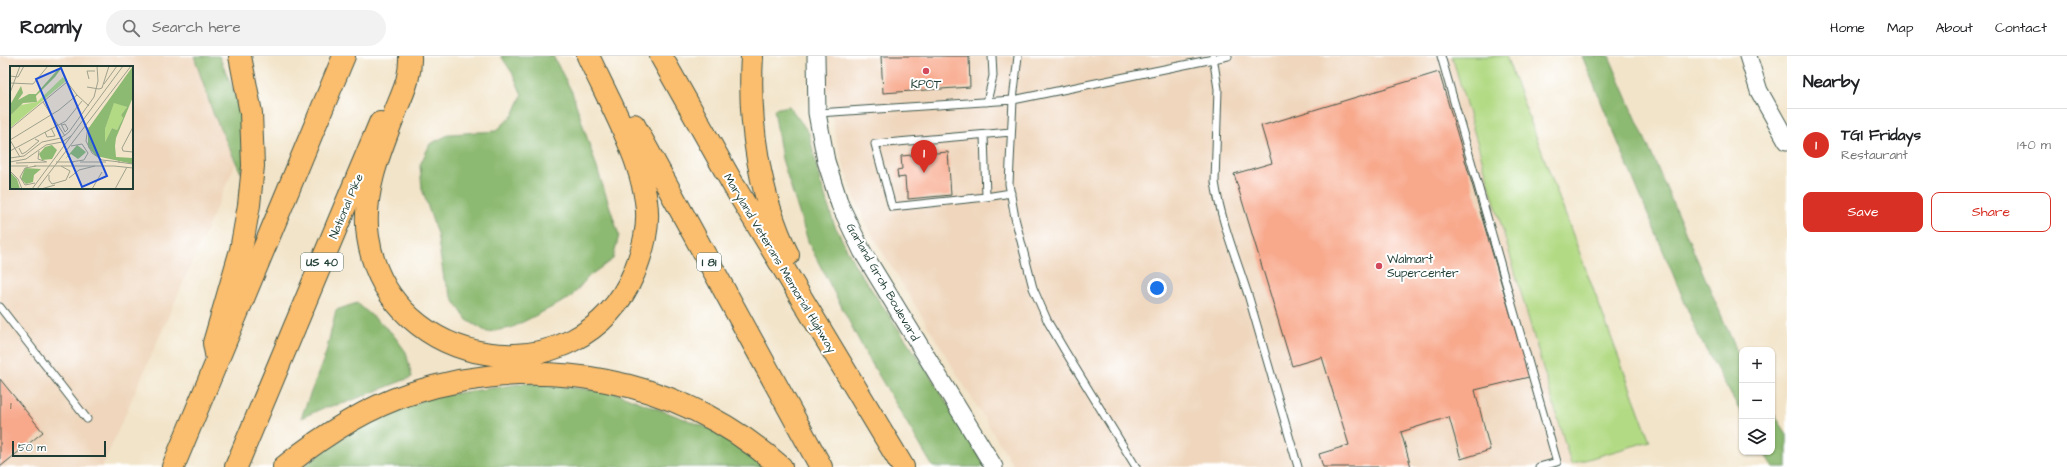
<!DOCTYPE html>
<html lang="en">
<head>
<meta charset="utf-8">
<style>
  :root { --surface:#fff; --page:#f2f2f2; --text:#202124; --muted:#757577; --line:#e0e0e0; --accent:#d93025 }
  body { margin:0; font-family:"Architects Daughter",sans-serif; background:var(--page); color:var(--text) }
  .controls { position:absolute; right:12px; bottom:12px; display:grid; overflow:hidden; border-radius:8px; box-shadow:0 1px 3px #0004 }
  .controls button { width:36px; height:36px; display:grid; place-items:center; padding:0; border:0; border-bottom:1px solid var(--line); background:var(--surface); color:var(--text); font:20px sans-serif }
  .scale { position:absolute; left:12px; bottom:10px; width:94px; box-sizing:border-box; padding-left:4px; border:2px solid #1f3d34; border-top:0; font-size:11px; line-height:14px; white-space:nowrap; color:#1f3d34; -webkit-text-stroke:3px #fff; paint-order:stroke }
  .you { position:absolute; left:1157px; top:232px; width:14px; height:14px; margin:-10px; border:3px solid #fff; border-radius:50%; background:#1a73e8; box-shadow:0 0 0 6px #1a73e833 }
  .badge { display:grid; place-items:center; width:26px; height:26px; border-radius:50%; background:var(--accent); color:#fff; font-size:13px; font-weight:700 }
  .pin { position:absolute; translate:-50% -33px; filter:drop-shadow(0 1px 2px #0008) }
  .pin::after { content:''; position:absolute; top:21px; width:14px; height:12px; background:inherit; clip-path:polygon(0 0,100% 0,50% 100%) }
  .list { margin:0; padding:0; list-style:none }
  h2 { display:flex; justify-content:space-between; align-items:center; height:52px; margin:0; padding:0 16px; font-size:17px }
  h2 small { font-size:13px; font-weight:400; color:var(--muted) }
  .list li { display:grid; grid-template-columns:26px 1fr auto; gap:12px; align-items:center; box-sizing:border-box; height:72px; padding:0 16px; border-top:1px solid var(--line) }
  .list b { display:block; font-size:15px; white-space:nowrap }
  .list p { margin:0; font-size:13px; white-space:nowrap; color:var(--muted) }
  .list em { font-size:13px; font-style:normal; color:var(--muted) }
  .actions { display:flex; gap:8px; padding:12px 16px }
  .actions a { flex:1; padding:9px 0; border:1px solid var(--accent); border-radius:8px; text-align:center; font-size:14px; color:var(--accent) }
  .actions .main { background:var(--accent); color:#fff }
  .icon { flex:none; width:22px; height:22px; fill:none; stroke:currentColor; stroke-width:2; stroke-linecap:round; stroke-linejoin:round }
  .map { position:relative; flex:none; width:1787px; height:411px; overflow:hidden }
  header { display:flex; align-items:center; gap:24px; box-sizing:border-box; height:56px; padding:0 20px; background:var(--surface); border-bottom:1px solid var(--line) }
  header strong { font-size:19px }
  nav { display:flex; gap:22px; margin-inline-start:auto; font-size:14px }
  .search { width:280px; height:36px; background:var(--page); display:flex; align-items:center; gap:10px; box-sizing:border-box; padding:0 14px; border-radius:22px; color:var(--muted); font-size:15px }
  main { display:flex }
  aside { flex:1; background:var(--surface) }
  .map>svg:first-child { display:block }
  .built { fill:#efd6bc; fill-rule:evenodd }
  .green { fill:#b2da84; stroke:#688c5c }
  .forest { fill:#8dba72; stroke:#567c53 }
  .building { fill:#f8a88b }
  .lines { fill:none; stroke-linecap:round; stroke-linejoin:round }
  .service-casing { stroke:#3f564a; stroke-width:9 }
  .tertiary-casing { stroke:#3f564a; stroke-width:19 }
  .primary-casing { stroke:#3f564a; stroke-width:24 }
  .motorway-casing { stroke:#3f564a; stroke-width:24 }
  .service { stroke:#fff; stroke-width:7 }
  .tertiary { stroke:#fff; stroke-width:17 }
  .primary { stroke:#fbbd6e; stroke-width:22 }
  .motorway { stroke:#fbbd6e; stroke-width:22 }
  .poi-dot { fill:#d1495b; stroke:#fff; stroke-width:1.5 }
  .labels { text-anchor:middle; stroke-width:4; stroke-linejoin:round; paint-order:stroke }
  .number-label { font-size:10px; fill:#55584a }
  .shield { fill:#fff; stroke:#627771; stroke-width:1 }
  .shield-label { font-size:11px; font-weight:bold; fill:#1f3d34 }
  .poi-label { font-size:12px; fill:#1f3d34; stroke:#fff }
  .street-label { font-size:12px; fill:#1f3d34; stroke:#fff }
  .inset-road { fill:none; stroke:#9ea18d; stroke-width:1 }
  .view { fill:#1d4ed8; fill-opacity:0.15; stroke:#1d4ed8; stroke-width:2 }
  .inset-edge { fill:none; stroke:#1f3d34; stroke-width:2 }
</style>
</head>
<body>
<header>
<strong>Roamly</strong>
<div class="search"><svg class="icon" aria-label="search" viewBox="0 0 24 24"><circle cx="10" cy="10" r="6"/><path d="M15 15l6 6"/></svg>Search here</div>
<nav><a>Home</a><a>Map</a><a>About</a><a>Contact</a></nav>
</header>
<main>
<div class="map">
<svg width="1787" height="411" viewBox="0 0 1787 411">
  <rect width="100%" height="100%" fill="#fff"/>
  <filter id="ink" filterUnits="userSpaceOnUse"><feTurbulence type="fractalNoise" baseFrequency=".025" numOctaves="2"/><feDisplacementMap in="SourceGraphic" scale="8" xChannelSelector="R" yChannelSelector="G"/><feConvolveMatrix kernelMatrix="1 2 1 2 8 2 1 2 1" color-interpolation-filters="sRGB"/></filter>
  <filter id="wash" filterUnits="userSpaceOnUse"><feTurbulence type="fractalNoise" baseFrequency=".012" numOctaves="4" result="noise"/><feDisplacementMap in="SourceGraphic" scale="16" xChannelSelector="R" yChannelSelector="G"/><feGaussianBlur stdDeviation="0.9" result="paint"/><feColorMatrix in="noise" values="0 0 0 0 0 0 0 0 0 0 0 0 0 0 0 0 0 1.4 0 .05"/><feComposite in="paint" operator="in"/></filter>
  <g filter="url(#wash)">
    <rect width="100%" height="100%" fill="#f2e4c9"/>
    <path class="built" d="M0,0H200L235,109L102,411H0ZM11,11H132V132H11Z
      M828,0H1452L1571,408L1562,411H1014L871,177L853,138L836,83L826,28Z"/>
    <path class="green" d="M1452,0H1506L1650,385L1571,408Z"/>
    <path class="forest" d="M194,0H219L247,66L251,89L241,117L213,57Z
      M501,0H553L572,36L619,179L613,203L589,220L570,242L511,272L487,276L467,264L454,245L444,223L437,178L422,133L420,109L430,88L450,78L496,75L513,59L522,39L513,18Z
      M1582,0H1609L1742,307V358L1700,283Z
      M789,50L809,77L820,125L834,168L856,211L926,313L986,411H933L865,296L809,188L782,103L774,53Z
      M357,247L392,277L406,296L412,321L345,347L323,352L301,362L326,297L336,254Z
      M527,327L613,336L711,373L765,411H302L351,376L430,341Z
      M1772,355L1787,378V411H1773L1763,396H1772Z"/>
    <g id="blocks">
      <path class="building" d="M881,0H969L970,31L883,37Z
        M1439,16L1529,321L1475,334L1490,394L1461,403L1449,361L1401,376L1411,411H1323L1319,398L1349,389L1322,301L1292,310L1234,118L1272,107L1261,70Z
        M948,96L951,139L908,143V135H906L905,121L898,122L897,114L902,113L901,100Z
        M0,323L43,376L0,411Z"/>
    </g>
  </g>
  <g filter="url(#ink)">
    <use href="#blocks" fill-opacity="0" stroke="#3f564a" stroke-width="1"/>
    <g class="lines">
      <g class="service-casing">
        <path id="service" d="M1018,0L1013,44L1009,128L1015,162L1033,232L1048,266L1065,295L1136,411
          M1213,0L1218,33L1215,126C1221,166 1237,204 1249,242C1265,298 1282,355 1298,411
          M1441,0L1557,406L1539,411
          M987,46L993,20L992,0
          M818,57L1013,44L1228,0
          M984,79L986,141L892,151L875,88L1011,76
          M986,141L1011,137
          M0,251L87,363"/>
      </g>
      <g class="tertiary-casing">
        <path id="tertiary" d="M816,0L817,57L826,105L840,149L862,195L994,411
          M1748,0L1759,35L1787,85"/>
      </g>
      <g class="primary-casing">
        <path id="primary" d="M173,411L344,0
          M236,411L380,67"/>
      </g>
      <g class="motorway-casing">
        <path id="motorway" d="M410,0C411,23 402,38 394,59C379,97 362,139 368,181C388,316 580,345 634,217C643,194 650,170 646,145C640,99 608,43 588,0
          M661,0L734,130L903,411
          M752,0C748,66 759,139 788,199
          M634,69L821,411
          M217,303L214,287L241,194L249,149L253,110L251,57L240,0
          M284,411C321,381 363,353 409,338C538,296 678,320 781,411"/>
      </g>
      <use href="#service" class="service"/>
      <use href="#tertiary" class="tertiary"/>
      <use href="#primary" class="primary"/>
      <use href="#motorway" class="motorway"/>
    </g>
  </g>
  <g class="poi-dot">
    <circle cx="926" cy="15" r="4"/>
    <circle cx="1379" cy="210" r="4"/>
  </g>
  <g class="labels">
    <g class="number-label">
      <text x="11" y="353">1</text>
    </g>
    <g class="shield">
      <rect x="301" y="197" width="42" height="18" rx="3"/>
      <rect x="697" y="197" width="24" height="18" rx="3"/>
    </g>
    <g class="shield-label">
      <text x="322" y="210">US 40</text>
      <text x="709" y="210">I 81</text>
    </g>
    <g class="poi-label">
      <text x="926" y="32">KPOT</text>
      <text x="1387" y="207" text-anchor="start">Walmart<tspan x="1387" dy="14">Supercenter</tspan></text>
    </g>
    <g class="street-label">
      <text transform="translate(346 150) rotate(-67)" y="4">National Pike</text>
      <text transform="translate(780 207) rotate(59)" y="4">Maryland Veterans Memorial Highway</text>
      <text transform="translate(883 226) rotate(60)" y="4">Garland Groh Boulevard</text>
    </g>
  </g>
  <g transform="translate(10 10)">
    <rect width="123" height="123" fill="#f2e4c9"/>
    <path d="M53,11L56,15L0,62V50L11,39L27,36ZM104,36L117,41L111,49L113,52L107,64L102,62L95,76V63Z" fill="#b2da84"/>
    <path d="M51,0H53L45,11L26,30L27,36L13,37L0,50V39L11,20L13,27L8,34L19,28H26ZM123,0V31L106,72L105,80L106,91L123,92V98L86,90L78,81V63ZM104,37L117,41L111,49L113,52L107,64L102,62L95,76V63ZM42,79L47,84L42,93L32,94L29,88L35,81ZM67,79L76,86L74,88L68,93L61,88L55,93ZM15,102L31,103L24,109L23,116L16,118L11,113ZM0,106L7,113L10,123H0Z" fill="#8dba72" fill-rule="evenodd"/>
    <path class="inset-road" d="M0,10L8,11L14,0M79,13L77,5H85M0,17L23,18L38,0M94,18L107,0M77,21L89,23L92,22M92,22L99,0M0,27L10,0M33,36L55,70M51,58L55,66L58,63L55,58L52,59M78,61L76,75L82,87L92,94L110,96M123,61L112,82L113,85L123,86M0,63L57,16L67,29M35,66L37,71L45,70L41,62M0,74L49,44L67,29L79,40M0,74L10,91M9,82L12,88L16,86L29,75L25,73M0,85L56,55L72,35M29,85L28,93L37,96M0,92L14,90L32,76L51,72L59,66L84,31L88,15L87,0M0,96L16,93L36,79L52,76L61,70M46,96H64M61,96L74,94L78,87L72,78L61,80M70,96H96M108,96L123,98M6,97L36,96M0,100H18M24,100H104L123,102M0,105L8,113L12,123M39,109V114L42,118L56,114L60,105L51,100M59,112L69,104L85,100M25,117L15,119L10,111L15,102L26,100M22,123L113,0M27,123L121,0M31,123L45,119M82,123L92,106M105,123L117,101"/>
    <path class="view" d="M51,2L97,110L72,121L26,13Z"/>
    <rect width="123" height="123" class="inset-edge"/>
  </g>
</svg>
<div class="controls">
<button>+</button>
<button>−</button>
<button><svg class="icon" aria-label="layers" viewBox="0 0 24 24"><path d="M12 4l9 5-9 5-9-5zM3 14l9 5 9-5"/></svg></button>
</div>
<div class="scale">50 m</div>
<div class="you"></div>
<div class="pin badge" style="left:924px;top:117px">1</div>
</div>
<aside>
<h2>Nearby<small></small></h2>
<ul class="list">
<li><span class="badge">1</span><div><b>TGI Fridays</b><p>Restaurant</p></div><em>140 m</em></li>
</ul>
<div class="actions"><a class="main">Save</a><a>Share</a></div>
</aside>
</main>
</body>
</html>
